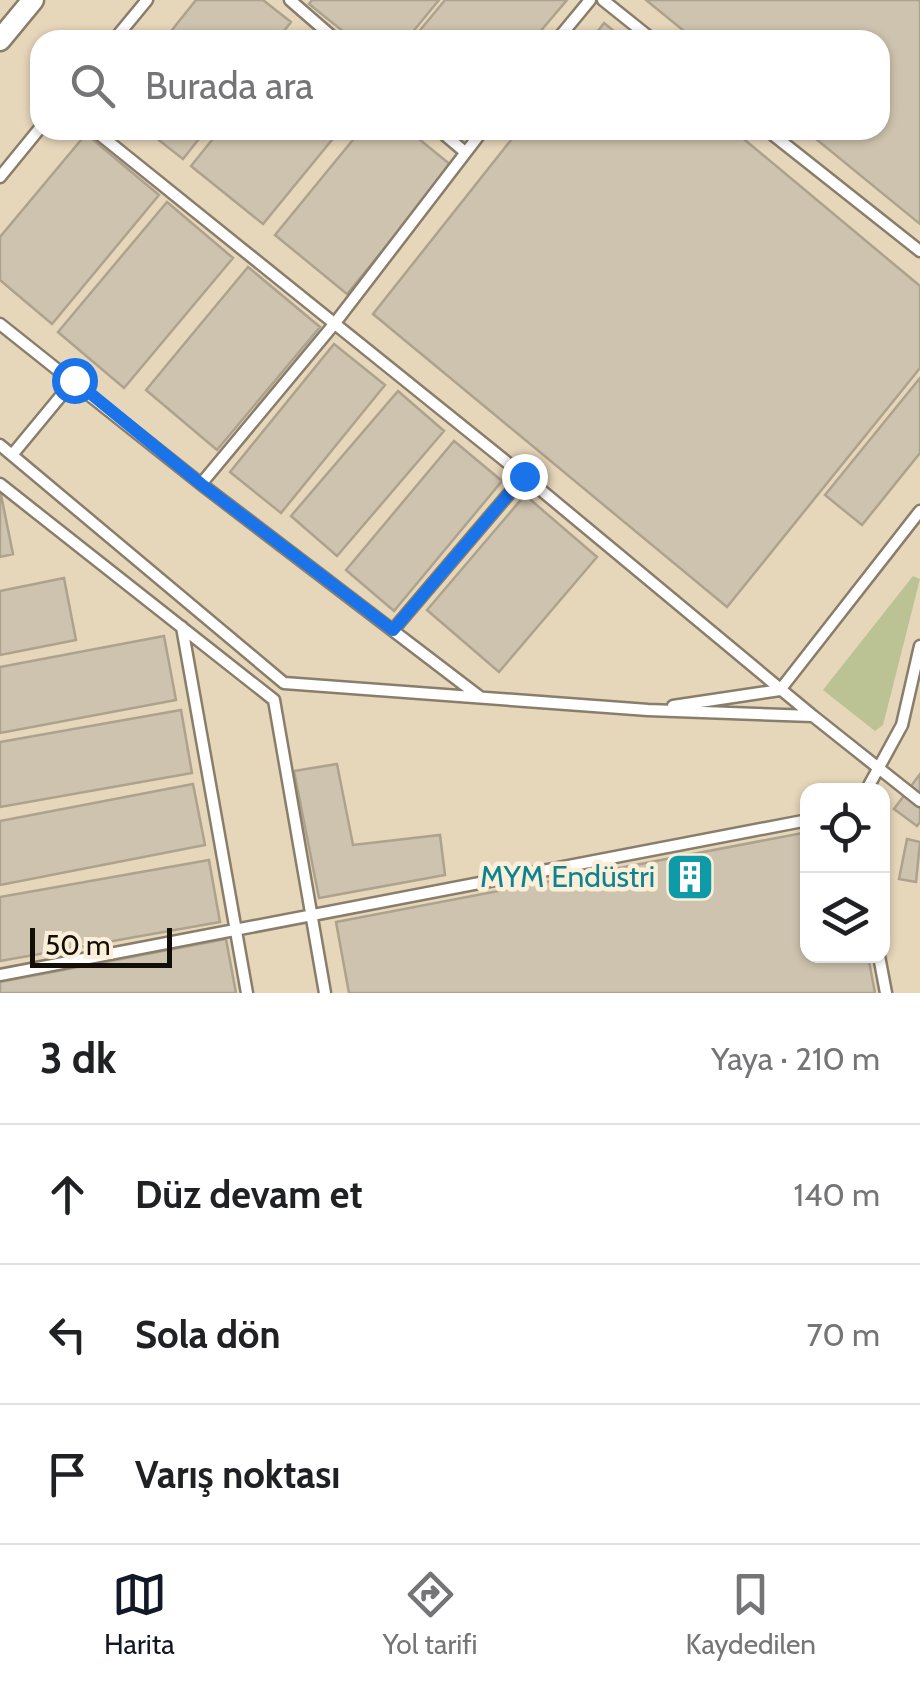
<!DOCTYPE html>
<html lang="tr">
<head>
<meta charset="utf-8">
<style>
  :root { --surface:#fff; --page:#f2f2f2; --text:#202124; --muted:#757577; --line:#e0e0e0; --accent:#111827 }
  body { margin:0; font-family:Cabin,sans-serif; background:var(--page); color:var(--text) }
  .controls { position:absolute; right:30px; bottom:30px; display:grid; overflow:hidden; border-radius:20px; box-shadow:0 2px 8px #0004 }
  .controls button { width:90px; height:90px; display:grid; place-items:center; padding:0; border:0; border-bottom:2px solid var(--line); background:var(--surface); color:var(--text); font:50px sans-serif }
  .scale { position:absolute; left:30px; bottom:25px; width:142px; box-sizing:border-box; padding-left:10px; border:5px solid #130f08; border-top:0; font-size:28px; line-height:35px; white-space:nowrap; color:#130f08; -webkit-text-stroke:8px #fbefda; paint-order:stroke }
  .stop { position:absolute; width:30px; height:30px; margin:-22px; border:8px solid #1a73e8; border-radius:50%; background:#fff }
  .stop.end { background:#1a73e8; border-color:#fff; box-shadow:0 2px 10px #0008 }
  .list { margin:0; padding:0; list-style:none }
  h2 { display:flex; justify-content:space-between; align-items:center; height:130px; margin:0; padding:0 40px; font-size:42px }
  h2 small { font-size:32px; font-weight:400; color:var(--muted) }
  .list li { display:grid; grid-template-columns:65px 1fr auto; gap:30px; align-items:center; box-sizing:border-box; height:140px; padding:0 40px; border-top:2px solid var(--line) }
  .list b { display:block; font-size:38px; white-space:nowrap }
  .list em { font-size:32px; font-style:normal; color:var(--muted) }
  .icon { flex:none; width:55px; height:55px; fill:none; stroke:currentColor; stroke-width:2; stroke-linecap:round; stroke-linejoin:round }
  .map { position:relative; flex:none; width:920px; height:993px; overflow:hidden }
  .search { position:absolute; background:var(--surface); box-shadow:0 2px 8px #0004; left:30px; right:30px; top:30px; height:110px; display:flex; align-items:center; gap:25px; box-sizing:border-box; padding:0 35px; border-radius:30px; color:var(--muted); font-size:38px }
  .sheet { height:550px; background:var(--surface) }
  nav { display:flex; justify-content:space-around; align-items:center; box-sizing:border-box; height:140px; border-top:2px solid var(--line); background:var(--surface); font-size:28px; color:var(--muted) }
  nav a { display:grid; justify-items:center; gap:5px }
  nav .on { color:var(--accent) }
  .map>svg:first-child { display:block }
  .built { fill:#e6d6ba; fill-rule:evenodd }
  .green { fill:#bbc294 }
  .building { fill:#cec3ae; stroke:#ada28e; stroke-width:2.5 }
  .lines { fill:none; stroke-linecap:round; stroke-linejoin:round }
  .service-casing { stroke:#897e6b; stroke-width:15 }
  .minor-casing { stroke:#897e6b; stroke-width:25 }
  .service { stroke:#fff; stroke-width:10 }
  .minor { stroke:#fff; stroke-width:20 }
  .route { stroke:#1a73e8; stroke-width:12 }
  .labels { text-anchor:middle; stroke-width:9; stroke-linejoin:round; paint-order:stroke }
  .culture-label { font-size:30px; fill:#0d838f; stroke:#fbefda; text-anchor:end }
</style>
</head>
<body>
<div class="map">
<svg width="920" height="993" viewBox="0 0 920 993">
  <rect width="100%" height="100%" fill="#eee2cd"/>
  <path class="built" d="M0,0H920V993H0ZM40,40H880V130H40ZM808,791H882V956H808Z"/>
  <path class="green" d="M913,576L920,579L883,725L875,731L823,690Z"/>
  <path class="building" d="M196,0H263L291,22L277,40H164Z
    M312,0H439L406,40H354L309,4Z
    M445,0H567L533,40H412Z
    M646,0H920V224L805,130H880V40H695Z
    M604,23L625,40H591Z
    M146,130H206L183,159Z
    M220,130H340L263,224L191,166Z
    M361,130H408L452,166L347,294L275,235Z
    M519,130H733L920,286V368L727,607L373,314Z
    M86,134L159,195L52,324L0,280V237Z
    M167,202L233,258L124,388L58,332Z
    M248,267L320,327L217,450L146,390Z
    M334,344L385,385L281,513L230,472Z
    M920,378V453L862,525L825,495Z
    M398,391L444,431L337,556L291,516Z
    M454,441L502,481L394,611L346,570Z
    M0,490L13,554L0,557Z
    M525,495L597,557L499,672L427,610Z
    M64,578L76,640L0,655V591Z
    M164,636L176,700L0,733V667Z
    M181,710L192,773L0,807V742Z
    M337,764L353,845L440,835L445,875L319,898L294,771Z
    M920,774V822L917,826L894,809Z
    M193,784L205,845L0,885V821Z
    M808,832V956H868L875,993H349L336,922Z
    M907,839L920,842L916,882L899,879Z
    M209,860L220,922L0,961V897Z
    M226,939L236,993H0V982Z"/>
  <g class="lines">
    <g class="service-casing">
      <path id="service" d="M290,0L336,40
        M603,0L653,40
        M114,40L147,0
        M557,40L590,0
        M94,130L524,476L813,716
        M439,130L465,152
        M767,130L920,251
        M0,177L40,128
        M0,324L201,484L480,697
        M0,445L284,683L648,710L813,716L920,801
        M12,455L74,380
        M0,484L274,700L325,993
        M201,484L335,323L483,130
        M182,627L247,993
        M393,630L524,476
        M673,706L780,690L920,511
        M866,791L902,725L920,646
        M879,956L886,993
        M0,975L808,820"/>
    </g>
    <g class="minor-casing">
      <path id="minor" d="M0,40L33,0"/>
    </g>
    <use href="#service" class="service"/>
    <use href="#minor" class="minor"/>
  </g>
  <g class="lines">
    <path class="route" d="M74,380L201,484L393,630L524,476"/>
  </g>
  <defs>
    <g id="building-square" transform="scale(2.5)"><rect x="-9" y="-9" width="18" height="18" rx="4" fill="#0f9aa8" stroke="#fbefda"/><path d="M-4-6H4V6H1V3H-1V6H-4ZM-2.5-4.3h1.7v1.8h-1.7ZM.8-4.3h1.7v1.8H.8ZM-2.5-1h1.7V.8h-1.7ZM.8-1h1.7V.8H.8Z" fill="#fff"/></g>
  </defs>
  <g fill-rule="evenodd">
    <use href="#building-square" x="690" y="877"/>
  </g>
  <g class="labels">
    <g class="culture-label">
      <text x="655" y="887">MYM Endüstri</text>
    </g>
  </g>
</svg>
<div class="controls">
<button><svg class="icon" aria-label="locate" viewBox="0 0 24 24"><circle cx="12" cy="12" r="6"/><path d="M12 2v4M12 18v4M2 12h4M18 12h4"/></svg></button>
<button><svg class="icon" aria-label="layers" viewBox="0 0 24 24"><path d="M12 4l9 5-9 5-9-5zM3 14l9 5 9-5"/></svg></button>
</div>
<div class="scale">50 m</div>
<div class="stop" style="left:74px;top:380px"></div>
<div class="stop end" style="left:524px;top:476px"></div>
<div class="search"><svg class="icon" aria-label="search" viewBox="0 0 24 24"><circle cx="10" cy="10" r="6"/><path d="M15 15l6 6"/></svg>Burada ara</div>
</div>
<section class="sheet">
<h2>3 dk<small>Yaya · 210 m</small></h2>
<ul class="list">
<li><svg class="icon" aria-label="ahead" viewBox="0 0 24 24"><path d="M12 20V5M6 11l6-6 6 6"/></svg><div><b>Düz devam et</b></div><em>140 m</em></li>
<li><svg class="icon" aria-label="left" viewBox="0 0 24 24"><path d="M17 20v-9H6M10 6l-5 5 5 5"/></svg><div><b>Sola dön</b></div><em>70 m</em></li>
<li><svg class="icon" aria-label="arrive" viewBox="0 0 24 24"><path d="M6 21V4h12l-3 4 3 4H6"/></svg><div><b>Varış noktası</b></div></li>
</ul>
</section>
<nav>
<a class="on"><svg class="icon" aria-label="map" viewBox="0 0 24 24"><path d="M3 6l6-2 6 2 6-2v14l-6 2-6-2-6 2zM9 4v14M15 6v14"/></svg>Harita</a>
<a><svg class="icon" aria-label="directions" viewBox="0 0 24 24"><path d="M12 3l9 9-9 9-9-9zM9 14v-3h6M13 9l2 2-2 2"/></svg>Yol tarifi</a>
<a><svg class="icon" aria-label="saved" viewBox="0 0 24 24"><path d="M7 4h10v16l-5-4-5 4z"/></svg>Kaydedilen</a>
</nav>
</body>
</html>
